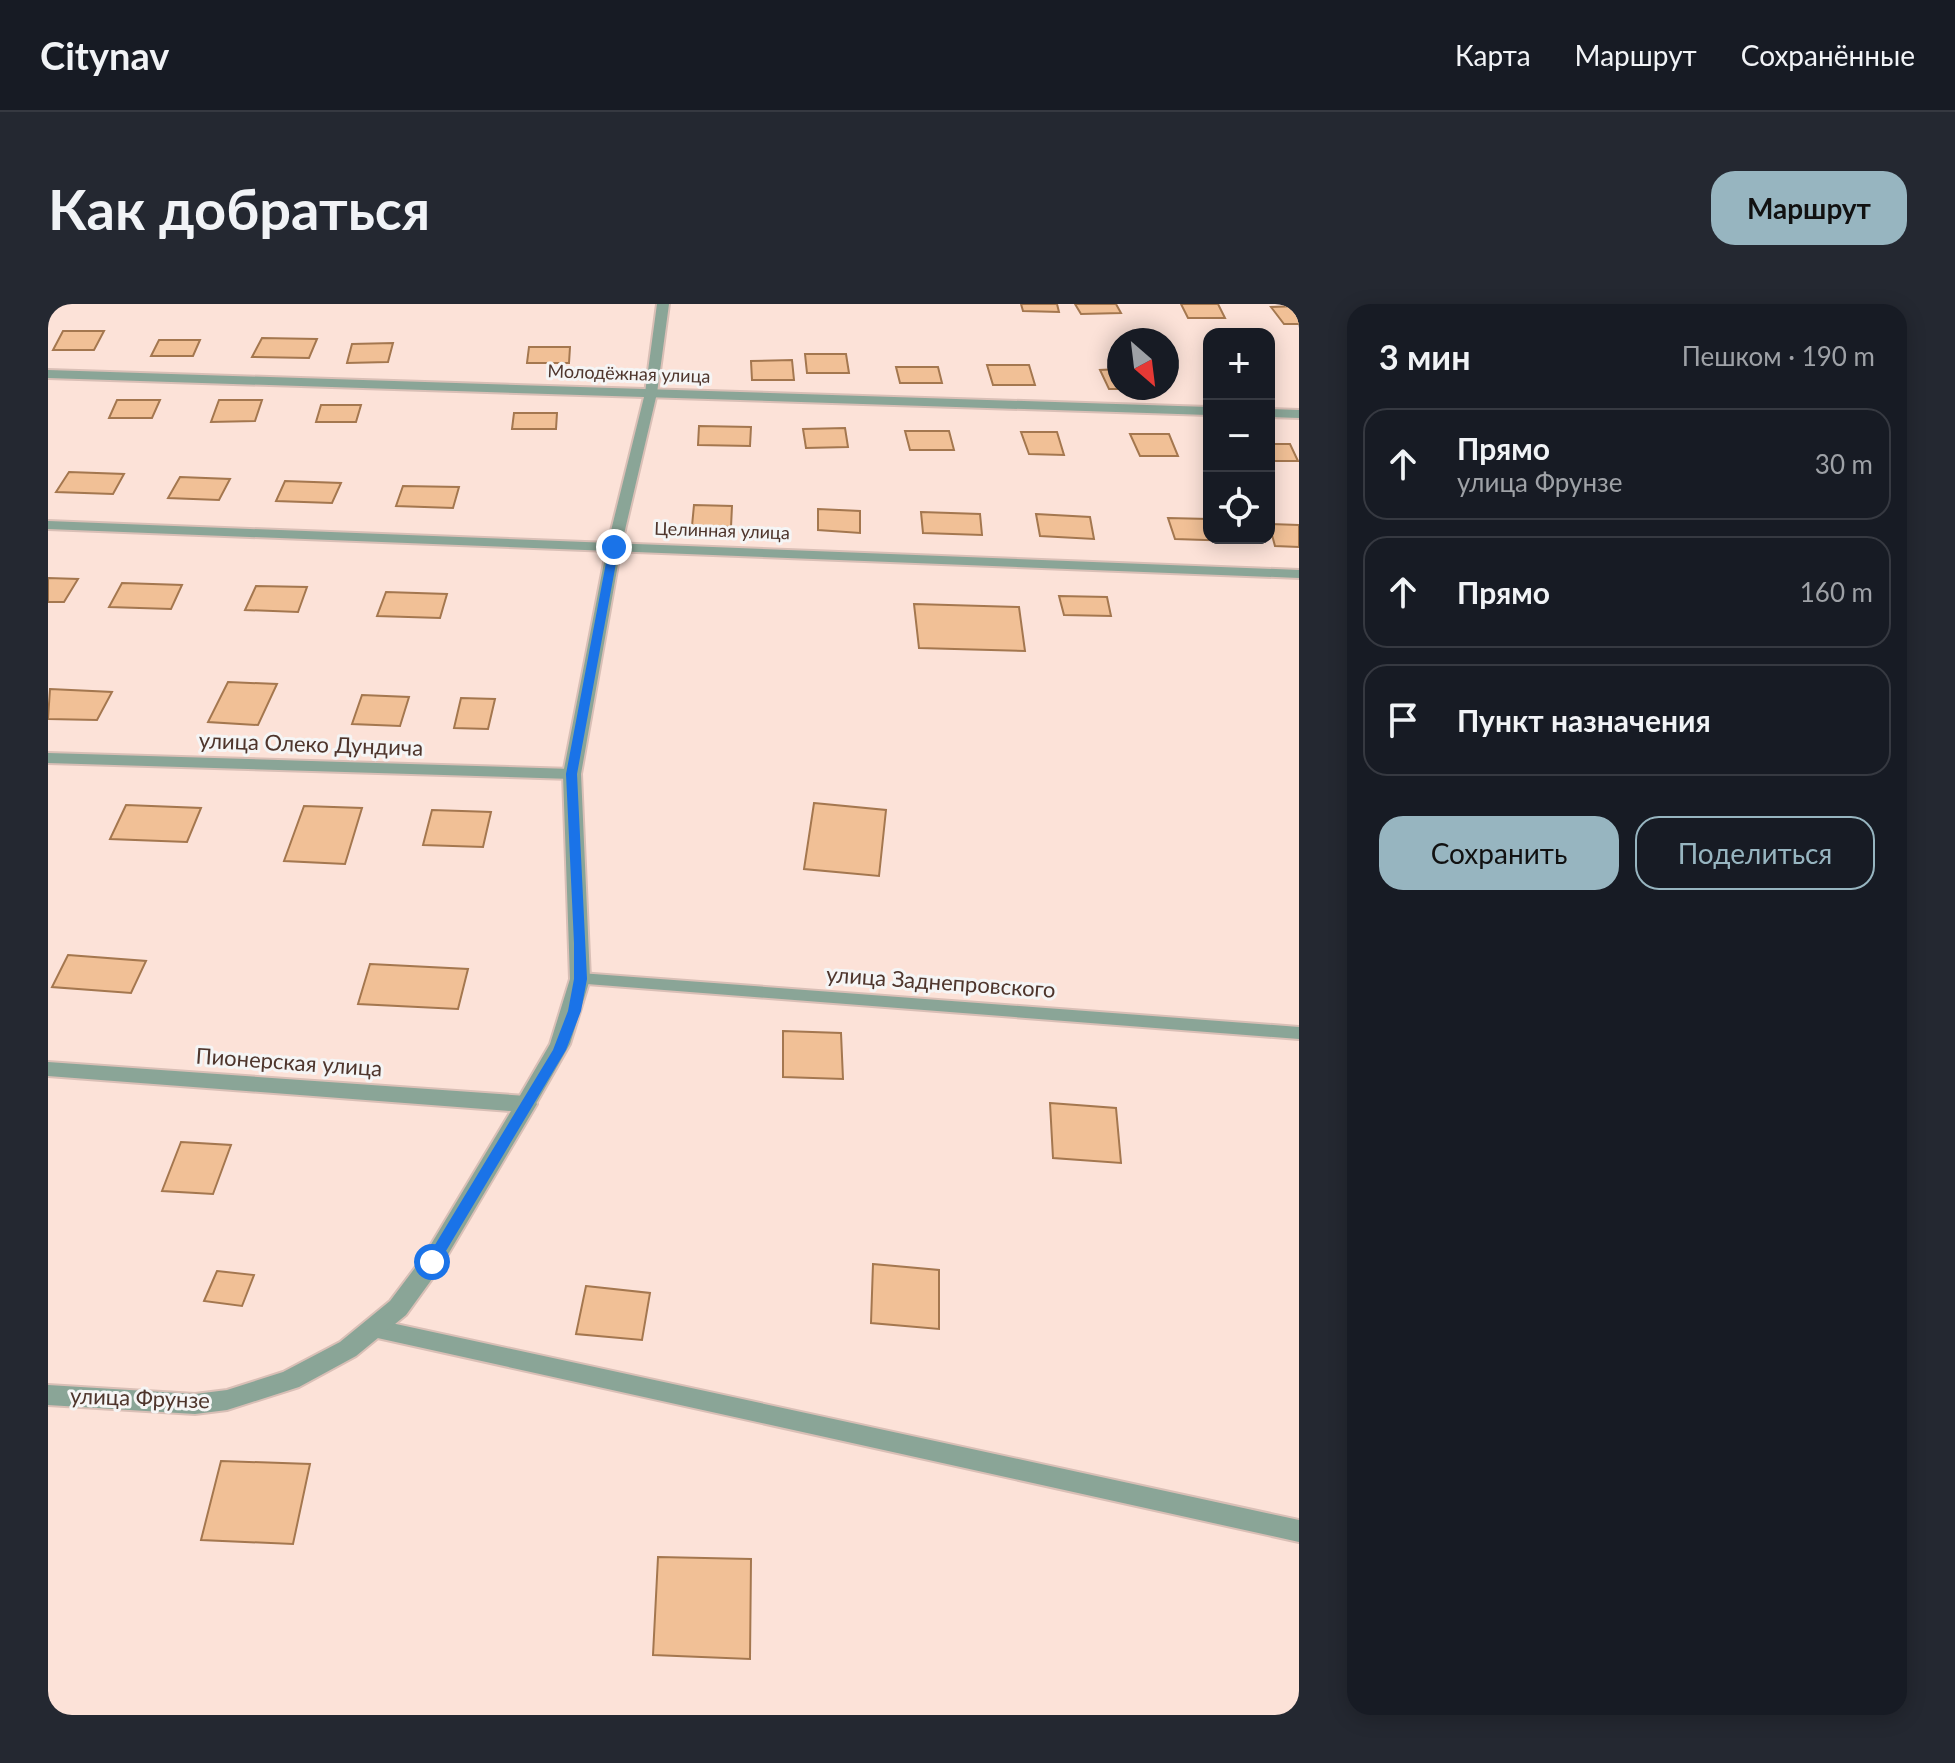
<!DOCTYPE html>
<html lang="ru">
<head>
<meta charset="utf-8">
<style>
  :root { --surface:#171b24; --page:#242831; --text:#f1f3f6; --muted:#9ea1a6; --line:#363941; --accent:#97b5c0 }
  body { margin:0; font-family:Lato,sans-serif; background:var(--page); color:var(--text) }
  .controls { position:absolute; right:24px; top:24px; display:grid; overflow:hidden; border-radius:16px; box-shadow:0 4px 20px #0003 }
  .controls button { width:72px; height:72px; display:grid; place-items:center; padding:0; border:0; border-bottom:2px solid var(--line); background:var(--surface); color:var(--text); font:40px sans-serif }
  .compass { position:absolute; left:1059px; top:24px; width:72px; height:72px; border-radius:50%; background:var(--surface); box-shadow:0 4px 20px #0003; rotate:152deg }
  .stop { position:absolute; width:24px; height:24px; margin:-18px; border:6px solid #1a73e8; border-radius:50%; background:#fff }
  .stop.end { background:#1a73e8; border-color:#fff; box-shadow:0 2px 8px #0008 }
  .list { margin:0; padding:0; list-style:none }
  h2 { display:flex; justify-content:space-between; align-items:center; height:104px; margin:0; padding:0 32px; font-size:34px }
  h2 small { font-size:26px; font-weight:400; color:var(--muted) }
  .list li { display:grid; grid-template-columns:52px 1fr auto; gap:24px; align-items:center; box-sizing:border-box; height:112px; margin:0 16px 16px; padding:0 16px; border:2px solid var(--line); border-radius:24px }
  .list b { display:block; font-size:30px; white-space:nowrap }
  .list p { margin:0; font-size:26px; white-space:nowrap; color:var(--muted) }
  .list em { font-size:26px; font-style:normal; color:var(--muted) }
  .actions { display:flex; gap:16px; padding:24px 32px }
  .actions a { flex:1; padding:18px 0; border:2px solid var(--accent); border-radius:24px; text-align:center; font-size:28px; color:var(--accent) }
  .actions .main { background:var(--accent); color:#111 }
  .icon { flex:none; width:44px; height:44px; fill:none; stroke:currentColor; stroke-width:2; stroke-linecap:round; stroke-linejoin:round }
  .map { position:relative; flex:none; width:1251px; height:1411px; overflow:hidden; border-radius:24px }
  header { display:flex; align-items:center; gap:48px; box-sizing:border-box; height:112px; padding:0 40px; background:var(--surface); border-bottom:2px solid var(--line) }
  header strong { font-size:38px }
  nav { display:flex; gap:44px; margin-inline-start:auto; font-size:28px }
  .intro { display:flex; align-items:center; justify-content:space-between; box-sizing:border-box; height:192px; padding:0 48px }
  h1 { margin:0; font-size:56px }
  .button { padding:20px 36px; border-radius:24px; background:var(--accent); color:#111; font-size:28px; font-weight:700 }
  main { display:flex; gap:48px; padding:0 48px }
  aside { flex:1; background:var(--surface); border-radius:24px; box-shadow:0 4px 20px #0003 }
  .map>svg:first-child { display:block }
  .building { fill:#f1c096; stroke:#a4774f; stroke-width:2 }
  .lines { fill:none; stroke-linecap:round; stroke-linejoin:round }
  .service-casing { stroke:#d9bfb6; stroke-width:4 }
  .minor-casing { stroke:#d9bfb6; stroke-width:4 }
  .tertiary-casing { stroke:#d9bfb6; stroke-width:4 }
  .service { fill:#8aa597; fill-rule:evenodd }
  .minor { fill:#8aa597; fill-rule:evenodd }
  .tertiary { fill:#8aa597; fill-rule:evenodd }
  .route { fill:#1a73e8 }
  .labels { text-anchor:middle; stroke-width:6; stroke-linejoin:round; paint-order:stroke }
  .far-street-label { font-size:18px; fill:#4e352c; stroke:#f5f5f5 }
  .street-label { font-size:22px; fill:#4e352c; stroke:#f5f5f5 }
</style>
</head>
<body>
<header>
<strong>Citynav</strong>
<nav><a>Карта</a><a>Маршрут</a><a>Сохранённые</a></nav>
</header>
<div class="intro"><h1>Как добраться</h1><a class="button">Маршрут</a></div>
<main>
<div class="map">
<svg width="1251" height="1411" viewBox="0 0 1251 1411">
  <rect width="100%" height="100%" fill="#fce2d8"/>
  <path class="building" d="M973,0H1009L1011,8L975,7Z
    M1027,0H1068L1073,9L1033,10Z
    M1133,0H1170L1177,14H1140Z
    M1251,2V20H1236L1223,3Z
    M15,27H56L46,46H5Z
    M214,34L269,35L261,54L204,53Z
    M111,36H152L145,52H103Z
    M345,39L340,58L299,59L304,40Z
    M481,43H522L521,59H479Z
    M757,50H798L801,69H759Z
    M744,56L746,76H704L703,57Z
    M939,61H981L987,81H945Z
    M848,63H890L894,79H852Z
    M1071,65V84L1103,85H1061L1052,66Z
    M69,96H112L104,114H61Z
    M171,96H214L207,117L163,118Z
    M273,101H313L308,118H268Z
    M466,109H509L508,125H464Z
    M651,122L703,123L702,142L650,141Z
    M797,124L800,143L758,144L755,125Z
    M857,127H901L906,146H862Z
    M973,128H1009L1016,151L981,150Z
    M1082,130H1121L1130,152H1092Z
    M1221,140H1242L1250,157H1221Z
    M21,168L76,170L65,190L8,188Z
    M132,173L182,175L171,196L120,194Z
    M237,177L293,179L284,199L228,197Z
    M355,182L411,183L405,204L348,202Z
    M646,201L684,202L683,223L644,222Z
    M770,205L812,207V229L770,226Z
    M873,208L932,210L934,231L875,229Z
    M988,210L1042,213L1046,235L992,232Z
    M1120,214L1161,215V234H1186L1187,237L1127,235Z
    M1221,220L1251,221V243L1227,242Z
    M0,274L30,275L16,298H0Z
    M74,279L134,281L123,305L61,303Z
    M208,282L259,283L250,308L197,306Z
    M338,288L399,290L392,314L329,312Z
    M1011,292L1059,293L1063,312L1016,311Z
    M866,300L971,303L977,347L871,344Z
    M180,378L229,380L210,421L160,418Z
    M2,385L64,388L49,416L0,415Z
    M314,391L361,393L352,422L304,420Z
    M413,394L447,395L440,425L406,424Z
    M766,499L838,506L831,572L756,565Z
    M78,501L153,504L139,538L62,535Z
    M256,502L314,504L297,560L236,557Z
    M384,506L443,508L435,543L375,541Z
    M20,651L98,657L83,689L4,683Z
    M322,660L420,665L410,705L310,700Z
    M735,727L793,729L795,775L735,773Z
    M1002,799L1068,804L1073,859L1005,854Z
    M133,838L183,841L165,890L114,887Z
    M825,960L891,966V1025L823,1019Z
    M169,967L206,971L194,1002L156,997Z
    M538,982L602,989L594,1036L528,1030Z
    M173,1157L262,1160L245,1240L153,1236Z
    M610,1253L703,1255L702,1355L605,1351Z"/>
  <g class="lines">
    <g class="service-casing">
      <path id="service" d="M532,669L1251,723V735L526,679L523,675L526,671Z
        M325,1015L1251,1216V1238L325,1033L317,1030L314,1024L317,1018Z"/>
    </g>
    <g class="minor-casing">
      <path id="minor" d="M0,66L1161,103V111L0,74Z
        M1221,105L1251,106V114L1221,113Z
        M0,217L1251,266V274L0,225Z
        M0,449L524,465L533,470L524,475L0,459Z
        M0,758L478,792L485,795L489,800L392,964L358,1011L308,1052L251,1083L179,1106L147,1110L0,1101V1081L147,1090L179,1086L235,1068L292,1038L342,997L376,952L463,807L0,772Z"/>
    </g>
    <g class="tertiary-casing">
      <path id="tertiary" d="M609,0H621L609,89L573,243L533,470L542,675L522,740L485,805H471L467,800L502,740L522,675L515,470L559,243L597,89Z"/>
    </g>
    <use href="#service" class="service"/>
    <use href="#minor" class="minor"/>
    <use href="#tertiary" class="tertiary"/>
  </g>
  <path class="route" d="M566,240L571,243L529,470L539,675L533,707L518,746L389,962L384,964L377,958L379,954L505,746L520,707L526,675V639L518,470L561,243Z"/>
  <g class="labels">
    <g class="far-street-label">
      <text transform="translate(581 70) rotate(2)" y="6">Молодёжная улица</text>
      <text transform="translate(674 227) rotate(2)" y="6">Целинная улица</text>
    </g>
    <g class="street-label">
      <text transform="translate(263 440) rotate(2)" y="8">улица Олеко Дундича</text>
      <text transform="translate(893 678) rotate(4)" y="8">улица Заднепровского</text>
      <text transform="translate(241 758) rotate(4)" y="8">Пионерская улица</text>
      <text transform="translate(92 1094) rotate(2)" y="8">улица Фрунзе</text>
    </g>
  </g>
</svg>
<div class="controls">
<button>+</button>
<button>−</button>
<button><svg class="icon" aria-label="locate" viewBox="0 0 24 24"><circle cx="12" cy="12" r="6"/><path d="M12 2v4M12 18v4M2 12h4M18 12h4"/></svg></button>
</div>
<svg class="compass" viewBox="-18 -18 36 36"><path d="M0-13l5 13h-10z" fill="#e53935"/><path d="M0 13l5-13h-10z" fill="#9ea1a6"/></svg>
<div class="stop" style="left:384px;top:958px"></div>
<div class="stop end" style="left:566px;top:243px"></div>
</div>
<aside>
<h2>3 мин<small>Пешком · 190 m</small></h2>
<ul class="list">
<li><svg class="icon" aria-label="ahead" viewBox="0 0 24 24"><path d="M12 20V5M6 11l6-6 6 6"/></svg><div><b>Прямо</b><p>улица Фрунзе</p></div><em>30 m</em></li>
<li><svg class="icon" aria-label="ahead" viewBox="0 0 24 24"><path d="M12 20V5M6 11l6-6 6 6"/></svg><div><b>Прямо</b></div><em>160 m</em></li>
<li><svg class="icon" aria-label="arrive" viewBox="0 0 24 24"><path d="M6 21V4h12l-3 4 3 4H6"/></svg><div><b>Пункт назначения</b></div></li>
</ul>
<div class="actions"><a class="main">Сохранить</a><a>Поделиться</a></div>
</aside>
</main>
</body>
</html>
